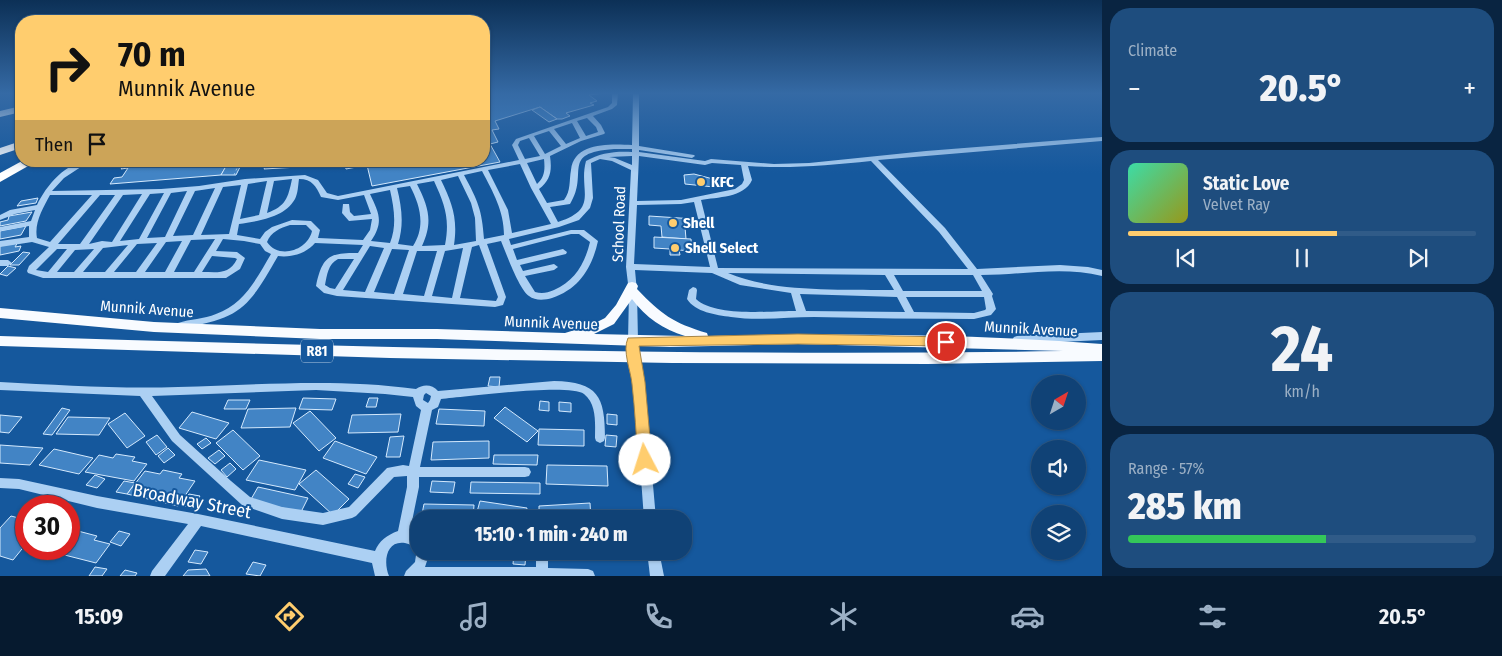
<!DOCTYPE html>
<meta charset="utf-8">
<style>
:root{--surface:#104276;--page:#1e4d7e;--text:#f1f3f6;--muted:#9cb0c5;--line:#305b88;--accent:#ffcd6e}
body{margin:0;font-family:"Fira Sans Condensed",sans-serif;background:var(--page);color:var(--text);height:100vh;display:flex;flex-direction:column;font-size:19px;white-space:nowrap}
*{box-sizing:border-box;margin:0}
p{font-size:16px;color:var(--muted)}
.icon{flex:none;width:28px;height:28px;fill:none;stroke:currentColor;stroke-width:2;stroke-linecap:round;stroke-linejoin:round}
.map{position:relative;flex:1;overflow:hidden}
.sheet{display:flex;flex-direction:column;gap:8px;padding:8px;background:#092441;width:400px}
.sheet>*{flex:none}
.hud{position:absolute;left:15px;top:15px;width:475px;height:152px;border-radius:20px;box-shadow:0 1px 4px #0004,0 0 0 1px var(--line);background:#ffcd6e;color:#111;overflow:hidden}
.needle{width:32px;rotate:39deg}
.tools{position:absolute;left:1031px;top:375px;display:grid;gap:10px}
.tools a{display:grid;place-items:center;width:55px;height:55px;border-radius:50%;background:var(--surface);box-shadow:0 1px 4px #0004,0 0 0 1px var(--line);font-size:25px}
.speed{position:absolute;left:15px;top:495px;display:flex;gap:10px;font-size:25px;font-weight:700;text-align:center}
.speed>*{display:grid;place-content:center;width:65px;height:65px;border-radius:50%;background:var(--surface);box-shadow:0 1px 4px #0004,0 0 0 1px var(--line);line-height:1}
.speed .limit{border:8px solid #d22;background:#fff;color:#111}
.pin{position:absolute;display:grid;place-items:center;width:42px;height:42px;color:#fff;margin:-21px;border:2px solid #fff;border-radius:50%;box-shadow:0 1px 5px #0007}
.me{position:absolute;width:55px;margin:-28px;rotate:355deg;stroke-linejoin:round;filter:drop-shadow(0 0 4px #0008)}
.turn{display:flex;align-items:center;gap:18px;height:105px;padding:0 20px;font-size:22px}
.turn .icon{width:65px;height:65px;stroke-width:2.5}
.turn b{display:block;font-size:35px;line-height:42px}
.then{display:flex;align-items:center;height:48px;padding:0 20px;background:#0003;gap:10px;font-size:19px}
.big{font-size:38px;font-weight:800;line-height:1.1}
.sheet .tile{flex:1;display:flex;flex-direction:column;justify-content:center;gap:8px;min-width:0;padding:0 18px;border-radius:20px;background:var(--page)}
.sheet .dial{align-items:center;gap:0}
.dial b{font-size:65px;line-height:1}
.song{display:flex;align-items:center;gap:15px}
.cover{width:60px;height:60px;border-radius:8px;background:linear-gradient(135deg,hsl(160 70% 55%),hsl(60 70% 35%))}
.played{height:5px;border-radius:2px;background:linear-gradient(90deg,var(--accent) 60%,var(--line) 60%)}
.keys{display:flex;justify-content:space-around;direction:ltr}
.heat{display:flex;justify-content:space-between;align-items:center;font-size:28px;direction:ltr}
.charge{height:8px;border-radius:4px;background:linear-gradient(90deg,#34c759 57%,var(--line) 0)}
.trip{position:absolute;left:410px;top:510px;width:282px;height:50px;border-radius:20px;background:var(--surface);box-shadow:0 1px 4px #0004,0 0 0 1px var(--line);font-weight:800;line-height:50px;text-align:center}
.menu{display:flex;height:80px;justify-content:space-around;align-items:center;background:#061a2f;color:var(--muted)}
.menu .icon{width:35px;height:35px}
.menu .active{color:var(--accent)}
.menu b{font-size:22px;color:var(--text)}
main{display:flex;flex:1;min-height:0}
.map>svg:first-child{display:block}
.building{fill:#4284c5;stroke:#d4e9fd}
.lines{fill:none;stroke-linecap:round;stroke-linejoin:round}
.path{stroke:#acd0f3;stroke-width:1;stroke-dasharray:2 3;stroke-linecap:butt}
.minor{fill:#acd0f3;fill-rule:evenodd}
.major{fill:#f8fbff;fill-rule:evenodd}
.highway{fill:#fff;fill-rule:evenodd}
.route{fill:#ffcd6e;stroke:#a68548}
.poi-dot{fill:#ffcd6e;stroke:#15589d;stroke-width:2}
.labels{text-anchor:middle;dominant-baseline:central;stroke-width:4;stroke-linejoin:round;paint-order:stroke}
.shield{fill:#15589d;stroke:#b9cde2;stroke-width:1}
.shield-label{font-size:14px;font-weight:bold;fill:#fff}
.poi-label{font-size:15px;font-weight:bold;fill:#fff;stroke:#15589d;text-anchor:start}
.street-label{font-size:15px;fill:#fff;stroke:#15589d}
.near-street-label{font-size:18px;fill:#fff;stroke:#15589d}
</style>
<main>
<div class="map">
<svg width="1102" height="576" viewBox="0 0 1102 576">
<rect width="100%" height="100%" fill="#15589d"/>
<g class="building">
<path d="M484,93H605L589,95L597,101L590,103L594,105L566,113L570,116L562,119H557L540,107L495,121L499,129L492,130L498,142L490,144L500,162L372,186L367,165L346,169L344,161H484Z"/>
<path d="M540,107L557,119L549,122L532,110Z"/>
<path d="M127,161H229L221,175L110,184L114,178L122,177L128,168L121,169Z"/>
<path d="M229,161H243L236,175H221Z"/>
<path d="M268,161H342L316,166L264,169Z"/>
<path d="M694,174L717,180L718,185L713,184L714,187L685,184L684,175Z"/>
<path d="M38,198L36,203L17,206L21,201Z"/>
<path d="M32,212L26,221L0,226V222L8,220L9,216Z"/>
<path d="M649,216L695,219L696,228L685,227L686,239L662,237L661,226L649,225Z"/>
<path d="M26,226L21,235L0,239V231Z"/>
<path d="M654,237L691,239L692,251L679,250L680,255H670V249L654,248Z"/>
<path d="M18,242L15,247L21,246L19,251L0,255V246Z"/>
<path d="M23,252L30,253L19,265H10Z"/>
<path d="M8,266L16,268L7,276L0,274Z"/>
<path d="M490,377H500L499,387L488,386Z"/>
<path d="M303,398L336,399L332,410L299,409Z"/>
<path d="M369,398H378L376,407H366Z"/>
<path d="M228,400H250L246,409H224Z"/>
<path d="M540,401L549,402V411L539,410Z"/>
<path d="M559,402L571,403V412L559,411Z"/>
<path d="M505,407L538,431L527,442L494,418Z"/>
<path d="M62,408L70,410L52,435L43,434Z"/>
<path d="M296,408L290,427L241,428L248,409Z"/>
<path d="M439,409L485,411L484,426L436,424Z"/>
<path d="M310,411L336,438L319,451L293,423Z"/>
<path d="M192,412L229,423L216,439L179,428Z"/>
<path d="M125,413L145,436L127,448L108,424Z"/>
<path d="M401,414L398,432L348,433L352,415Z"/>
<path d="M607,414L617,415V425L607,424Z"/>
<path d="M0,415L22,417L9,433L0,432Z"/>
<path d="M68,417L110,418L99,435L56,434Z"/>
<path d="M539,429L584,430V446L538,445Z"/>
<path d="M233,430L260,456L243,470L216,443Z"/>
<path d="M157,435L167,447L156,455L146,442Z"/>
<path d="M606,435L617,436L616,447L605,446Z"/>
<path d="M404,436L400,457H386L390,437Z"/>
<path d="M206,438L211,443L202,449L197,444Z"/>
<path d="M335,441L377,457L366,474L323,458Z"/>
<path d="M489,441V458L431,460L433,442Z"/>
<path d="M0,445L43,448L30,465L0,463Z"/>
<path d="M168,448L175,455L164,463L158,456Z"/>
<path d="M54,449L93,458L79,474L39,465Z"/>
<path d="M219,450L225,456L215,464L208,458Z"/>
<path d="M116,454L135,457L132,461L147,464L134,481L85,472L99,455L113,458Z"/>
<path d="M494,455H538L537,465L493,464Z"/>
<path d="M259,460L306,470L295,490L246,480Z"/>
<path d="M230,463L236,469L227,477L221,470Z"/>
<path d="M547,465L607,466L608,486L546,484Z"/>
<path d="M163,470L182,474L179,478L195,481L178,506L127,494L145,471L160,474Z"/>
<path d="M316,470L349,499L333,515L299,484Z"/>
<path d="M355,474L365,477L358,488L348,484Z"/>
<path d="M95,475L105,479L97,488L86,485Z"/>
<path d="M124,481L135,483L127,494L116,492Z"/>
<path d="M432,481L455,482L453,493L430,492Z"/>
<path d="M471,482L540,483V494L470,493Z"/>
<path d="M258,487L308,498L301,512L250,501Z"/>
<path d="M189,494L200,496L192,508L181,505Z"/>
<path d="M480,501L527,508L525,519H475Z"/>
<path d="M590,503L591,519H539V506Z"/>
<path d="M424,504L474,505L473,519H421Z"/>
<path d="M11,516L26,520V544L13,560L0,556V528Z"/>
<path d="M78,531L97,536L94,540L110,544L96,563L45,550L47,549H69V534L74,535Z"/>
<path d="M119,531L130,534L121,546L110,542Z"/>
<path d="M195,550L208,552L201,564L188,562Z"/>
<path d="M514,553L526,554L525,565L513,564Z"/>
<path d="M253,562L266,565L260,576L246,574Z"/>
<path d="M95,567L107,569L102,576H89Z"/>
<path d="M206,569L210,576H183L188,570Z"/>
<path d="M125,570L137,573L135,576H120Z"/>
</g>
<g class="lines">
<path class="path" d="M234,175L240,161"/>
<g class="minor">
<path d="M612,93H618L617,105L612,109L593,116L601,125L605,133L604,134L581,141L550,156C552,170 551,180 539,189L547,203L564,200C571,191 569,181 571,170C574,142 610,144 632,145L633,93H639V146L694,155L695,156L692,158L639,150V152L705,161L711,159L774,164L809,163L926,151L1102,137V141L878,160L945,228L977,269L1060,265L1088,267L1102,270V276C1062,266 1022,275 981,275L993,294L992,296L996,309L991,315L974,319C921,319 868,318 814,317C787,317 758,321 731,317C716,315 695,312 687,299L689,290L693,287L696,288L697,290L696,299C715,317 770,311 796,311L791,293L740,285L712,273L635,270L637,292L638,341L644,382L656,519H644L634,382L628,341L629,292L626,267L631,170L612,161L600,159L591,163L593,198L590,208L579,220L559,227L509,239L511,245L571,230H584L598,241C592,268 579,289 552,298C545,300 535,301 529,296C519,289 506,253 501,241L487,244L506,297L503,305L495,307L337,296L324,293L316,286C322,258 328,252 358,253L363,245L315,243C307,253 291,258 278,256C248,308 242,318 181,328L178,327L176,325L178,323C190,319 204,319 216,314C244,304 257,278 271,254L265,251L260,244L244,241L223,239L216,251L237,252L245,258L240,269L226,278H43L28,273L27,271L29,266L49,247L32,242L0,247V241L29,237V226L0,231V227L31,221L35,210L15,214L0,220V215L10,210L37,205C46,186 66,161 90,161L64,178L52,191L161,189L199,186L245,179L305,175L318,180L327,193L338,196L519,160L512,145L516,139L608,107L612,103ZM587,118L596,127L598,132L586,136L577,121ZM572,123L580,138L566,144L554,129ZM549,131L561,146L545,154L534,136ZM529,138L540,156L525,159L518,145L520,141ZM614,149H632V152C615,151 600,153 586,161C578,190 600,209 558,222L550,207L570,204C590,173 559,153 614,149ZM632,156V165L615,158L609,157ZM639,156L705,165L712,163L741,165L744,180L742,184L735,189L681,200L637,201ZM544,159C545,169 545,177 537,184L527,163ZM871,161L939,232L968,269L718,268L701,200C717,197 744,198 752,180L748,166C790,169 830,165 871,161ZM520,164L531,188L551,224L512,233L508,210L488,170ZM482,171C493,192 504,211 504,235L484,239C482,210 478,201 464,175ZM458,176L471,203L475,218L476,241L454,245C458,218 452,203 441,180ZM292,179C288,198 286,206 267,213L274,181ZM299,179C312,179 316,186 321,197L338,200L364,195L371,214L354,216L350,212L349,204H343L342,213L349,221L372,219L370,230L363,240L318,238L320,230L311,221L292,220L272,227L265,232L260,239L237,235L239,224C258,221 284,218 295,199C298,193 298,186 299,179ZM267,181L259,215L240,219L248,184ZM434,181C445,205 450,219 445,245L422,246C433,222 429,208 417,184ZM241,185L229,234L201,235L223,187ZM410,186C420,205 426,226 413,246L398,244C404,225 402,208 397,188ZM215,188L193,235L173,236L195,191ZM390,190C394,208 397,225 390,243L371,241C384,222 379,213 370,194ZM187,191L165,237L147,238L171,193ZM164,193L139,239L120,241L150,194ZM142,194L112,242L102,241L89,244L123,195ZM50,195H92L50,242L37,238C34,223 43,208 50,195ZM100,195H115L80,244H58ZM694,202L710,267L634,264L637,205L681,204ZM290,225H306L312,231C308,250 279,260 267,242C271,232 280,228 290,225ZM571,234H579L590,242C585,263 575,281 554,290C547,293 542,294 535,292L525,276L554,270L558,267L554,264L523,271L520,265L566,254L567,252L563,249L517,260L513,249ZM215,239L194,272H174L191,240ZM182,241L165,272H145L166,242ZM157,243L136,272H114L137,244ZM128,245L105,272H83L103,248ZM479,245L498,297L496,301L460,298L472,247ZM370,246L384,248L365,292L343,290ZM463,248L452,298L432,296L445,251ZM57,249H67L48,272L36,270ZM94,249L74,272H57L75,250ZM392,249L409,250L394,294L374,292ZM417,251H437L424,296L403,294ZM212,256L235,258L237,259C229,275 218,272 202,272ZM338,259H354L335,289L330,288L325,285C327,275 328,264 338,259ZM728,273L885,275L894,290C844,289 774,293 728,273ZM894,275H973L982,291H903ZM800,294L897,297L905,312L806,311ZM906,297H984L986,309L985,310L974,313L914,312Z"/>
<path d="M0,260H8L12,263L8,266H0Z"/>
<path d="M1102,332V340L1017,344L1014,343L1012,340L1014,337L1017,336Z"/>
<path d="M554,381C598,382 605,396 605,438L604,441L600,443L596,441L595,438C595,424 597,404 584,394C568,383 466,397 441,399L438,407L432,410L420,467H525L529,468L531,472L529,476L525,477H419V487L410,531L419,536V551H428V558L425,567H536V551H548V568L588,569L593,571L595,576H404L406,571L415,562L417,548C413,546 410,544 405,543C386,540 383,562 389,576H375L372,563L201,526L165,576H150L152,571L188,524L97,508L19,489L0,488V478L19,479L97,496L198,514L375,551C379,541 387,535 398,531L407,487V476L394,477L356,516L352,518L323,525L282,519L242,505L172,441L140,396L0,390V382C59,385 119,389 178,387C259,385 335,378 416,389C423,384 432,384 438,391ZM316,390L385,394L413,397L416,406L421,410L409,466L403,465L387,468L349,507L323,513L282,507L250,497L231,481L180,435L152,396ZM426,393L431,396L430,400L428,403L423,400L424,395Z"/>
<path d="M647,551H659L664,576H650Z"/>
</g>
<path class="major" d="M632,282L636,283L638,286L637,289C661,314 673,323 707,333L708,336C839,333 971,334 1102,344V361L927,364L672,363L390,358L0,346V336C354,347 708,357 1063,351L798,344L670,347L437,339H320L154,332L0,318V308L154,322L320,329H437L565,333L591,325L605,318L616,305L628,283ZM632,299C646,318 663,329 685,336L594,334L614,324Z"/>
<g class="highway">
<path d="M21,106V112L0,117V111Z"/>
<path d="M21,141V148L0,155V148Z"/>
<path d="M22,161H37L0,182V173Z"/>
</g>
</g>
<linearGradient id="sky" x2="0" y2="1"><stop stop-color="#0c3056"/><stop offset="0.54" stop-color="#356aa5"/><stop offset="1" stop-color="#356aa5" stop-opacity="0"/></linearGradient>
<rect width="1102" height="173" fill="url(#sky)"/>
<path class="route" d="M798,334L946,337L951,338L953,342L951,345L946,346L798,344L639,346L645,382L652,460L650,465L645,467L640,465L638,460C636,435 635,410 632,384C631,371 622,351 628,338Z"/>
<g class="poi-dot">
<circle cx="701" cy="182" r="5"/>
<circle cx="673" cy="223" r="5"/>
<circle cx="675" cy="248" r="5"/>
</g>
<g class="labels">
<rect class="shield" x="301" y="339.5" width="32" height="23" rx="4"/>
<g class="shield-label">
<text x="317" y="351">R81</text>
</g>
<g class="poi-label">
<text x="711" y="182">KFC</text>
<text x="683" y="223">Shell</text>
<text x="685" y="248">Shell Select</text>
</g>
<g class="street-label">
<text transform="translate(619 224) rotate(-88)">School Road</text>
<text transform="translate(147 309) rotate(4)">Munnik Avenue</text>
<text transform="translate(551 323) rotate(2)">Munnik Avenue</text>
<text transform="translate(1031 329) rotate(3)">Munnik Avenue</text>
</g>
<g class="near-street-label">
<text transform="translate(192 501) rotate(11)">Broadway Street</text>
</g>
</g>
</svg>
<div class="tools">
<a><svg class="needle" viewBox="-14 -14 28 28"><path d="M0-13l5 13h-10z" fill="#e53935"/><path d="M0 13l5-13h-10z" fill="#9cb0c5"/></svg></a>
<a><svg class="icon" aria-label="sound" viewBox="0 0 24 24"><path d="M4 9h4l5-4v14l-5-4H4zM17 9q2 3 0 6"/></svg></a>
<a><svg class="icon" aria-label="layers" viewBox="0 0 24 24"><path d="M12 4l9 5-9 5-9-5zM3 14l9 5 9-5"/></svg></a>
</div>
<div class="speed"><div class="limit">30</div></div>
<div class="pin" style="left:946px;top:342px;background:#d93025"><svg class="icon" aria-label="arrive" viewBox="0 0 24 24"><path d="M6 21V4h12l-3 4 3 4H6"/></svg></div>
<svg class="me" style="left:645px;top:460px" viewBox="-20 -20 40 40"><circle r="19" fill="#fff"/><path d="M0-13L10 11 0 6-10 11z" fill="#ffcd6e"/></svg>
<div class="trip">15:10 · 1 min · 240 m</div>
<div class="hud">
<div class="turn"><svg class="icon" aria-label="right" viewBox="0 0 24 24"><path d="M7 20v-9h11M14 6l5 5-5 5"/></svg><div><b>70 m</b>Munnik Avenue</div></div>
<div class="then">Then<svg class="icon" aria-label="arrive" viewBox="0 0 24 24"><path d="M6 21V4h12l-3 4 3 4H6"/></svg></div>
</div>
</div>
<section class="sheet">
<div class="tile"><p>Climate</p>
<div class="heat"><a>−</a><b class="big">20.5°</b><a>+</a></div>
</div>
<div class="tile">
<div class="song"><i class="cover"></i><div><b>Static Love</b><p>Velvet Ray</p></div></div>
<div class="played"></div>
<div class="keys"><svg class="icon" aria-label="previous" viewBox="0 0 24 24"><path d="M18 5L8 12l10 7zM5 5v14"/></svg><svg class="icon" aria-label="pause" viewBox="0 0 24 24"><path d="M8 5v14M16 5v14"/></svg><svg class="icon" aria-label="next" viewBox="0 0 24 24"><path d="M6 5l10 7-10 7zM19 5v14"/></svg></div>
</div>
<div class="tile dial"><b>24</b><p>km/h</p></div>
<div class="tile"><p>Range · 57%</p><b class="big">285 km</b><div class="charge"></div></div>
</section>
</main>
<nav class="menu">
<b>15:09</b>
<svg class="icon active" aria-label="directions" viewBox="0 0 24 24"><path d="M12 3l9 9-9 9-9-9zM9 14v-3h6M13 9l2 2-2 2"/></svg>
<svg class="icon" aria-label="music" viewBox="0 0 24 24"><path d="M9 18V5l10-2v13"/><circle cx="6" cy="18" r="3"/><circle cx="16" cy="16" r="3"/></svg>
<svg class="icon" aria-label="phone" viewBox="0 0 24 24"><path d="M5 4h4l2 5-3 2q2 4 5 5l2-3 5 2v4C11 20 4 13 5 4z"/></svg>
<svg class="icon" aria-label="climate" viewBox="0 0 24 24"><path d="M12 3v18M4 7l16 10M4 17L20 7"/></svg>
<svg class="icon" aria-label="car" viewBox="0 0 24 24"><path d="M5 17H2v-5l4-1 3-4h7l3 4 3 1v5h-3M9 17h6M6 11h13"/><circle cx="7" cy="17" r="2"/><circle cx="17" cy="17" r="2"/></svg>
<svg class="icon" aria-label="filters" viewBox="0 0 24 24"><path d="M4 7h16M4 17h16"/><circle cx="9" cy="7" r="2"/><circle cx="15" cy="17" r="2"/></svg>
<b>20.5°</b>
</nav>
